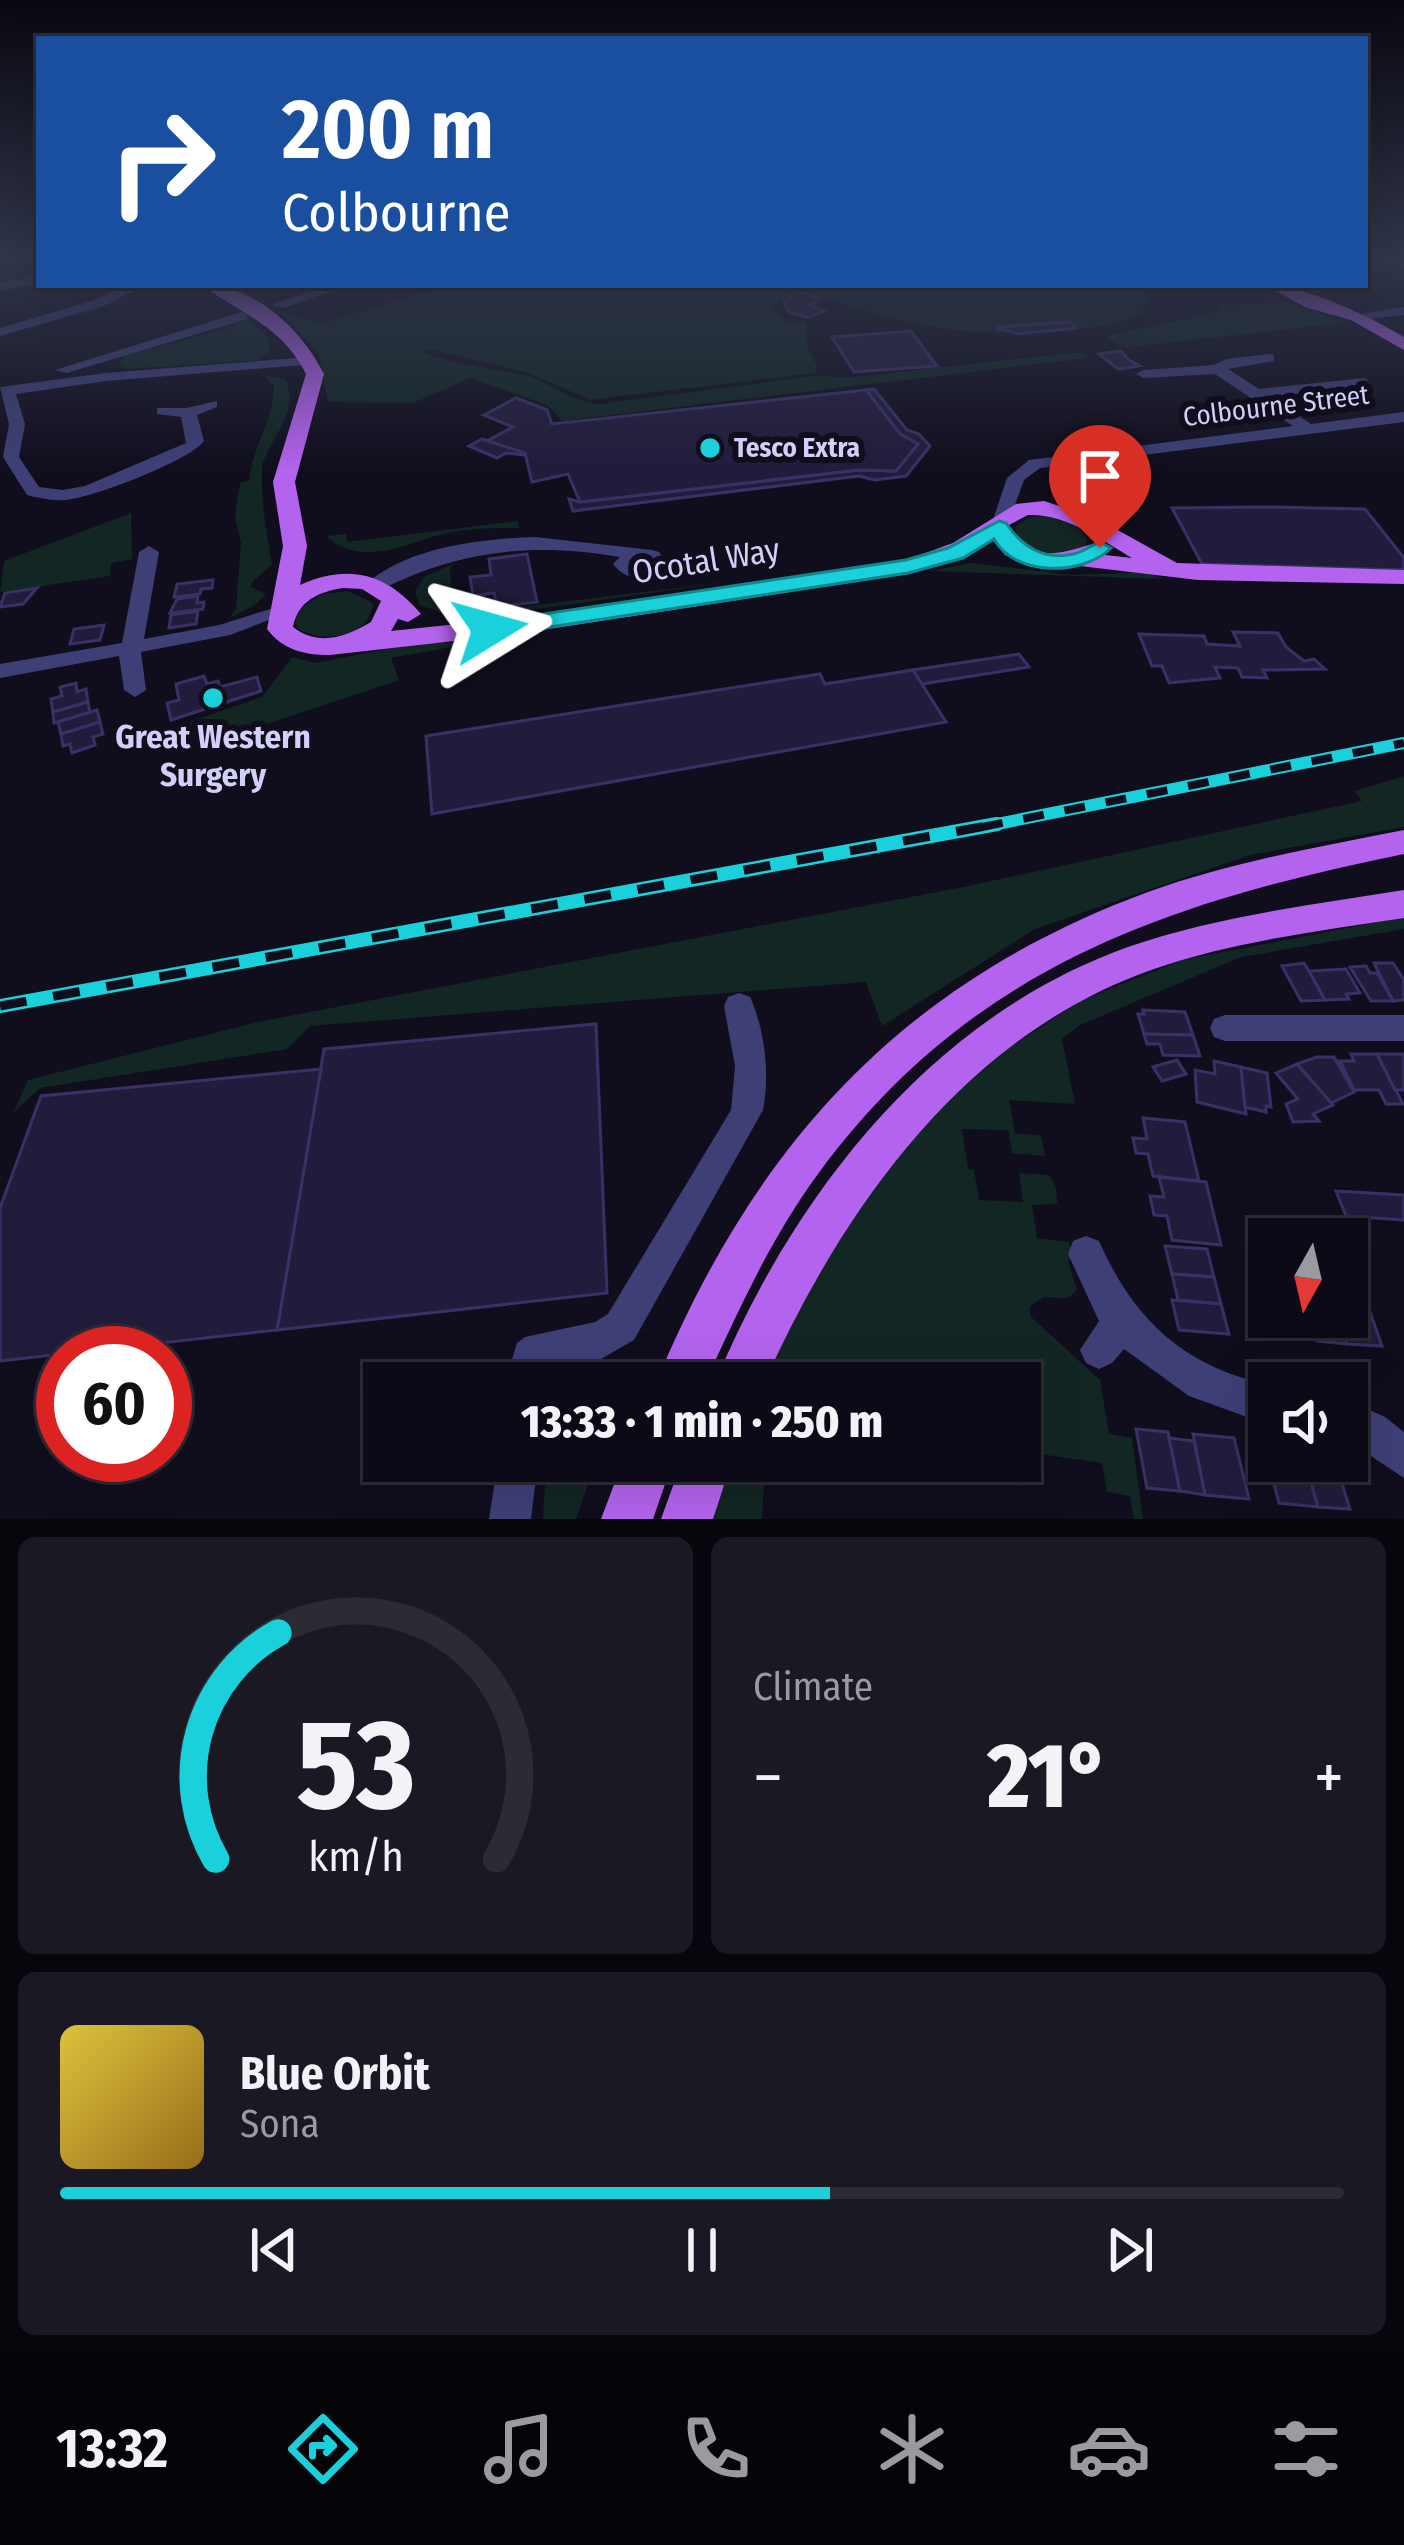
<!DOCTYPE html>
<meta charset="utf-8">
<style>
:root{--surface:#0c0a16;--page:#1a1823;--text:#f1f3f6;--muted:#9a9aa1;--line:#2c2b35;--accent:#1ad1db}
body{margin:0;font-family:"Fira Sans Condensed",sans-serif;background:var(--page);color:var(--text);height:100vh;display:flex;flex-direction:column;font-size:45px;white-space:nowrap}
*{box-sizing:border-box;margin:0}
p{font-size:39px;color:var(--muted)}
.icon{flex:none;width:66px;height:66px;fill:none;stroke:currentColor;stroke-width:2;stroke-linecap:round;stroke-linejoin:round}
.map{position:relative;height:1519px;overflow:hidden}
.drawer{display:flex;flex-direction:column;gap:18px;padding:18px;background:#07060c;flex:1}
.drawer>*{flex:none}
.hud{position:absolute;left:36px;top:36px;width:1332px;height:252px;border-radius:0px;box-shadow:0 12px 48px #0002,0 0 0 3px var(--line);background:#1a4fa0;color:#fff;overflow:hidden}
.needle{width:78px;rotate:188deg}
.buttons{position:absolute;left:1248px;top:1218px;display:grid;gap:24px}
.buttons a{display:grid;place-items:center;width:120px;height:120px;border-radius:0px;background:var(--surface);box-shadow:0 12px 48px #0002,0 0 0 3px var(--line);font-size:60px}
.speed{position:absolute;left:36px;top:1326px;display:flex;gap:24px;font-size:60px;font-weight:700;text-align:center}
.speed>*{display:grid;place-content:center;width:156px;height:156px;border-radius:50%;background:var(--surface);box-shadow:0 12px 48px #0002,0 0 0 3px var(--line);line-height:1}
.speed .limit{border:18px solid #d22;background:#fff;color:#111}
.pin{position:absolute;display:grid;place-items:center;width:102px;height:102px;color:#fff;margin:-123px -51px;border-radius:50% 50% 50% 0;rotate:-45deg;box-shadow:0 0 12px #0007}
.pin .icon{rotate:45deg}
.me{position:absolute;width:132px;margin:-66px;rotate:82deg;stroke-linejoin:round;filter:drop-shadow(0 0 9px #0008)}
.turn{display:flex;align-items:center;gap:42px;height:252px;padding:0 48px;font-size:54px}
.turn .icon{width:156px;height:156px;stroke-width:2.5}
.turn b{display:block;font-size:84px;line-height:102px}
.big{font-size:90px;font-weight:800;line-height:1.1}
.drawer .widget{flex:1;display:flex;flex-direction:column;justify-content:center;gap:18px;min-width:0;padding:0 42px;border-radius:18px;background:var(--page)}
.drawer .dial{align-items:center;gap:0}
.dial svg{height:312px;overflow:visible;fill:none;stroke:var(--line);stroke-width:7;stroke-linecap:round;text-anchor:middle}
.dial text{fill:var(--text);stroke:none}
.song{display:flex;align-items:center;gap:36px}
.cover{width:144px;height:144px;border-radius:18px;background:linear-gradient(135deg,hsl(50 70% 55%),hsl(40 70% 35%))}
.played{height:12px;border-radius:6px;background:linear-gradient(90deg,var(--accent) 60%,var(--line) 60%)}
.keys{display:flex;justify-content:space-around;direction:ltr}
.heat{display:flex;justify-content:space-between;align-items:center;font-size:66px;direction:ltr}
.drawer .tiles{flex:1;display:grid;gap:18px;grid-template-columns:1fr 1fr}
.widget:last-child{grid-column:span 2}
.trip{position:absolute;left:363px;top:1362px;width:678px;height:120px;border-radius:0px;background:var(--surface);box-shadow:0 12px 48px #0002,0 0 0 3px var(--line);font-weight:800;line-height:120px;text-align:center}
.menu{display:flex;height:192px;justify-content:space-around;align-items:center;background:#050409;color:var(--muted)}
.menu .icon{width:84px;height:84px}
.menu .active{color:var(--accent)}
.menu b{font-size:54px;color:var(--text)}
.map>svg:first-child{display:block}
.green{fill:#122624}
.building{fill:#211c3c;stroke:#393165;stroke-width:3}
.lines{fill:none;stroke-linecap:round;stroke-linejoin:round}
.minor{fill:#3e3f77;fill-rule:evenodd}
.major{fill:#b363ed;fill-rule:evenodd}
.rail-far1-casing{stroke:#1ad1db;stroke-width:12}
.rail-casing{stroke:#1ad1db;stroke-width:14}
.rail-far1{stroke:#100e1d;stroke-width:8;stroke-dasharray:21;stroke-linecap:butt}
.rail{stroke:#100e1d;stroke-width:9;stroke-dasharray:27;stroke-linecap:butt}
.route{fill:#1ad1db;stroke:#11888e;stroke-width:3}
.poi-dot{fill:#1ad1db;stroke:#100e1d;stroke-width:4.5}
.labels{text-anchor:middle;dominant-baseline:central;stroke-width:12;stroke-linejoin:round;paint-order:stroke}
.far-street-label{font-size:27px;fill:#d2cff9;stroke:#100e1d}
.far-poi-label{font-size:27px;font-weight:bold;fill:#d2cff9;stroke:#100e1d;text-anchor:start}
.street-label{font-size:33px;fill:#d2cff9;stroke:#100e1d}
.poi-label{font-size:33px;font-weight:bold;fill:#d2cff9;stroke:#100e1d}
</style>
<div class="map">
<svg width="1404" height="1519" viewBox="0 0 1404 1519">
<rect width="100%" height="100%" fill="#100e1d"/>
<g class="green">
<path d="M449,285H1141L1150,298C1139,324 1103,326 1078,329C959,341 908,325 801,290L770,306L788,323H806L808,351L817,365L815,373L590,400L529,373L434,350L422,352C454,366 492,367 527,376C554,384 570,402 600,404L823,375L844,378L1081,352L1088,358L562,421L547,405L470,378L413,403L328,402L319,354L280,312L321,324Z"/>
<path d="M1289,302L1342,323L1121,348L1106,336L1222,311L1217,306Z"/>
<path d="M248,318L269,339V351L258,360L127,369L118,365L123,356C158,346 223,333 248,318Z"/>
<path d="M264,375L285,379C303,414 263,444 262,470C261,498 266,534 272,565L252,582L251,587L266,594L255,605L229,618L236,609L241,543L235,516L240,483L249,481C252,447 274,420 274,386Z"/>
<path d="M131,513L132,559L111,563L110,576L0,592L4,561Z"/>
<path d="M1048,516L1079,527L1087,540L1085,546C1062,559 1037,555 1017,539L1015,527L1027,518Z"/>
<path d="M518,521L519,528C494,528 467,528 443,534C405,544 360,568 326,536L346,534L347,542Z"/>
<path d="M457,562L450,568L452,599L477,598L479,612L735,581L480,617L444,614L420,605L415,592L424,577Z"/>
<path d="M972,563L1071,575L1145,572L1165,579L930,571Z"/>
<path d="M348,591L373,603C371,638 322,644 297,628L295,613L322,594Z"/>
<path d="M418,643H474L391,658L399,680L174,755L160,732L262,697L292,657L315,663Z"/>
<path d="M1404,776V827L1250,855L1035,929L882,1026L866,982L310,1026L287,1049L40,1088L13,1113L28,1080L258,1022L968,886L1362,801L1355,791Z"/>
<path d="M1404,917V929L1241,957L1080,1025L1062,1039L1075,1104L1009,1100L1015,1134L1041,1135L1045,1156L1012,1153L1008,1130L962,1129L968,1169L974,1170L979,1200L1023,1202L1019,1173L1049,1175L1056,1188L1057,1204L1032,1205L1037,1238L1069,1242L1074,1258L1068,1261L1077,1290L1068,1298L1044,1297L1030,1306V1316L1100,1380L1109,1434L1132,1438L1143,1519H1134L1130,1496L1107,1492L1102,1463L1020,1451V1383H759L820,1259L922,1123L1006,1050L1080,1001L1182,960Z"/>
<path d="M571,1461H596L576,1519H543L545,1484L571,1480Z"/>
<path d="M730,1461H765L762,1519H713Z"/>
</g>
<g class="building">
<path d="M800,292L820,298L810,305L824,311L808,318L787,311L784,300Z"/>
<path d="M1070,322L1076,328L1018,334L995,327Z"/>
<path d="M911,331L937,366L854,372L832,337Z"/>
<path d="M1121,351L1129,360L1140,366L1118,369L1099,354Z"/>
<path d="M874,389L907,430L919,434L930,446L906,476L875,480L859,476L573,511L569,499L580,502L859,470L896,471L918,444L900,434L866,390Z"/>
<path d="M866,390L900,434L918,444L896,471L859,470L580,502L568,474L532,482L525,453L487,441L513,427L484,415L516,398L547,410L552,424Z"/>
<path d="M482,439L525,453V455L506,453L497,458L469,446Z"/>
<path d="M1265,507L1365,509L1404,558V570L1202,564L1172,508Z"/>
<path d="M527,554L537,602L497,607L494,593L473,596L470,577L491,575L489,559Z"/>
<path d="M213,580L212,588L201,589L200,594L174,597L177,584Z"/>
<path d="M37,588L23,604L0,607L5,593Z"/>
<path d="M198,596L197,603L204,602L203,609L170,613L177,599Z"/>
<path d="M198,611L196,624L169,628L171,615Z"/>
<path d="M104,625L100,640L70,644L74,629Z"/>
<path d="M1233,632L1278,633L1286,647L1304,661L1314,659L1325,669L1263,670L1267,678L1242,677L1238,668L1215,667L1220,678L1169,683L1162,666H1152L1139,634L1204,636L1207,644L1240,646Z"/>
<path d="M1019,654L1029,667L922,684L913,670Z"/>
<path d="M913,670L946,722L432,814L426,736L820,674L825,684Z"/>
<path d="M204,676L207,684L218,681L220,687L257,677L261,691L171,720L167,703L179,700L176,684Z"/>
<path d="M76,683L77,692L86,689L88,702L53,712L51,699L62,696L60,687Z"/>
<path d="M88,702L90,713L54,723L53,712Z"/>
<path d="M97,710L100,722L61,734L58,722Z"/>
<path d="M100,722L103,734L93,737L95,745L72,753L70,744L63,746L61,734Z"/>
<path d="M1304,963L1309,971L1325,1000L1301,1001L1282,966Z"/>
<path d="M1374,963H1393L1404,980V1000L1393,1001Z"/>
<path d="M1366,966L1370,973H1377L1393,1001H1371L1350,967Z"/>
<path d="M1346,969L1360,993L1346,994L1349,999L1325,1000L1309,971Z"/>
<path d="M1143,1010L1185,1012L1193,1035L1144,1034L1138,1014H1144Z"/>
<path d="M596,1024L607,1293L277,1330L324,1049Z"/>
<path d="M1144,1034L1193,1035L1200,1056L1163,1055L1160,1044H1147Z"/>
<path d="M1351,1054H1377L1403,1104H1386L1379,1090H1354L1340,1061H1354Z"/>
<path d="M1377,1054H1404V1090H1395Z"/>
<path d="M1317,1057H1334L1354,1092L1331,1103L1297,1064Z"/>
<path d="M1177,1060L1186,1074L1162,1081L1153,1067Z"/>
<path d="M1214,1061L1241,1067L1246,1114L1197,1102L1195,1070L1215,1074Z"/>
<path d="M1297,1064L1333,1105L1313,1114L1319,1121L1293,1122L1286,1104L1298,1099L1276,1073Z"/>
<path d="M1241,1067L1267,1073L1271,1107L1266,1106V1112L1245,1107Z"/>
<path d="M321,1069L277,1330L0,1361V1208L41,1096Z"/>
<path d="M1143,1118L1185,1122L1199,1181L1153,1176L1148,1154L1136,1153L1133,1138L1147,1139Z"/>
<path d="M1159,1177L1206,1182L1221,1245L1172,1240L1167,1216L1154,1215L1150,1196L1164,1197Z"/>
<path d="M1336,1191L1404,1195V1220L1346,1216Z"/>
<path d="M1165,1246L1207,1249L1214,1277L1172,1274Z"/>
<path d="M1172,1274L1214,1277L1221,1304L1178,1300Z"/>
<path d="M1347,1294L1364,1295L1382,1346L1347,1344L1338,1317H1347Z"/>
<path d="M1172,1300L1221,1304L1229,1334L1179,1330Z"/>
<path d="M1309,1317H1338L1347,1344L1317,1341Z"/>
<path d="M1136,1429L1168,1432L1180,1491L1147,1488Z"/>
<path d="M1193,1434L1234,1438L1249,1499L1205,1495Z"/>
<path d="M1169,1438L1194,1441L1205,1495L1180,1491Z"/>
<path d="M1263,1442H1269V1461H1305L1318,1507L1279,1503Z"/>
<path d="M1305,1461H1335L1350,1509L1318,1507Z"/>
</g>
<g class="lines">
<g class="minor">
<path d="M1389,258H1404V268Z"/>
<path d="M39,275V283L0,291V283Z"/>
<path d="M129,285L141,287L104,306L0,336V328L94,300Z"/>
<path d="M330,285H350L283,308L271,305Z"/>
<path d="M1404,307V315L1357,320L1350,316Z"/>
<path d="M242,312L247,313V319L67,373L55,370Z"/>
<path d="M1269,354L1274,355V361L1228,369L1259,389L1365,378L1368,381L1360,386L1270,397L1311,424L1404,412V422L1040,468L1024,480L1008,524L1002,526L993,520L1007,478L1029,460L1293,426L1215,374L1143,378L1136,374L1143,370L1214,365L1226,359Z"/>
<path d="M309,357L314,358V364L106,381L16,394L25,424L19,457L39,487L63,490L85,486L186,443L181,417L157,414V408H186L217,401V407L197,415L204,441C189,461 92,498 65,500C52,501 39,498 27,495L3,457L9,424L0,387L106,373Z"/>
<path d="M535,537L652,550L659,552L668,564C652,581 628,584 613,564L620,557C534,542 460,550 382,589L375,591L365,585C407,547 481,539 535,537Z"/>
<path d="M149,546L159,552L144,639L219,625L280,606L290,612L230,635L141,652L146,690L135,697L124,690L119,656L0,678V664L122,643L139,552Z"/>
<path d="M739,993L750,997C765,1030 770,1075 763,1110L634,1340L601,1359L547,1368L543,1383H505L517,1343L525,1337L595,1322L608,1314L731,1110L735,1066L724,1006L728,997Z"/>
<path d="M1225,1015H1404V1041H1225L1214,1037L1210,1028L1214,1019Z"/>
<path d="M1086,1236L1099,1241C1134,1320 1183,1366 1269,1385V1425L1189,1396L1124,1349L1112,1363L1099,1369L1086,1363L1080,1350L1099,1321L1068,1254L1073,1241Z"/>
<path d="M1347,1400L1385,1417L1404,1432V1478L1347,1440Z"/>
<path d="M498,1461H538L531,1519H489Z"/>
</g>
<g class="major">
<path d="M202,285C255,285 301,329 324,374L295,482L307,546L300,585C350,563 387,574 421,614L408,622L398,619L391,631L516,618L906,560L953,543L1016,504L1044,501L1096,518L1177,563L1404,570V584L1198,580L1080,566L1042,568L1005,555L992,539L958,558L908,574L516,634L330,655C304,655 283,650 267,629L283,546L273,482L306,374C282,326 241,314 202,285ZM1028,515C1067,514 1100,539 1132,558L1105,555L1111,549L1099,542C1065,552 1029,568 1009,525ZM343,588L362,589L381,601L371,622C346,637 318,647 293,627C298,601 318,592 343,588Z"/>
<path d="M1265,285C1305,285 1369,316 1404,337V350L1351,320L1305,307Z"/>
<path d="M1404,830V854C1164,903 969,968 818,1174C771,1238 738,1311 705,1383H656C755,1144 903,982 1148,892C1231,862 1318,847 1404,830Z"/>
<path d="M1404,890V918C1320,931 1234,941 1154,969C964,1035 843,1208 764,1383H715C793,1195 931,1017 1128,947C1217,916 1311,905 1404,890Z"/>
<path d="M623,1461H673L653,1519H601Z"/>
<path d="M682,1461H732L713,1519H661Z"/>
</g>
<defs>
<path id="rail-far1" d="M982,827L1404,743"/>
<path id="rail" d="M0,1006L997,824"/>
</defs>
<use href="#rail-far1" class="rail-far1-casing"/>
<use href="#rail" class="rail-casing"/>
<use href="#rail-far1" class="rail-far1"/>
<use href="#rail" class="rail"/>
</g>
<linearGradient id="sky" x2="0" y2="1"><stop stop-color="#090810"/><stop offset="0.55" stop-color="#31364c"/><stop offset="1" stop-color="#31364c" stop-opacity="0"/></linearGradient>
<rect width="1404" height="471" fill="url(#sky)"/>
<path class="route" d="M999,521L1006,523C1021,546 1044,561 1073,554C1082,553 1091,545 1100,542L1111,548C1083,576 1015,577 994,539L963,558L908,573L490,636L478,629L490,622L906,560L948,548Z"/>
<g class="poi-dot">
<circle cx="710" cy="448" r="12"/>
<circle cx="213" cy="698" r="12"/>
</g>
<g class="labels">
<g class="far-street-label">
<text transform="translate(1276 406) rotate(-7)">Colbourne Street</text>
</g>
<g class="far-poi-label">
<text x="734" y="448">Tesco Extra</text>
</g>
<g class="street-label">
<text transform="translate(706 561) rotate(-9)">Ocotal Way</text>
</g>
<g class="poi-label">
<text x="213" y="737">Great Western<tspan x="213" dy="38">Surgery</tspan></text>
</g>
</g>
</svg>
<div class="buttons">
<a><svg class="needle" viewBox="-14 -14 28 28"><path d="M0-13l5 13h-10z" fill="#e53935"/><path d="M0 13l5-13h-10z" fill="#9a9aa1"/></svg></a>
<a><svg class="icon" aria-label="sound" viewBox="0 0 24 24"><path d="M4 9h4l5-4v14l-5-4H4zM17 9q2 3 0 6"/></svg></a>
</div>
<div class="speed"><div class="limit">60</div></div>
<div class="pin" style="left:1100px;top:548px;background:#d93025"><svg class="icon" aria-label="arrive" viewBox="0 0 24 24"><path d="M6 21V4h12l-3 4 3 4H6"/></svg></div>
<svg class="me" style="left:490px;top:629px" viewBox="-20 -20 40 40"><path d="M0-17L14 15 0 8-14 15z" fill="#1ad1db" stroke="#fff" stroke-width="4"/></svg>
<div class="trip">13:33 · 1 min · 250 m</div>
<div class="hud">
<div class="turn"><svg class="icon" aria-label="right" viewBox="0 0 24 24"><path d="M7 20v-9h11M14 6l5 5-5 5"/></svg><div><b>200 m</b>Colbourne</div></div>
</div>
</div>
<section class="drawer">
<div class="tiles">
<div class="widget dial"><svg viewBox="0 0 100 80">
<path d="M14 69A42 42 0 1 1 86 69"/>
<path d="M14 69A42 42 0 0 1 30 11" stroke="#1ad1db"/>
<text x="50" y="56" font-size="32" font-weight="700">53</text>
<text x="50" y="72" font-size="11">km/h</text>
</svg></div>
<div class="widget"><p>Climate</p>
<div class="heat"><a>−</a><b class="big">21°</b><a>+</a></div>
</div>
<div class="widget">
<div class="song"><i class="cover"></i><div><b>Blue Orbit</b><p>Sona</p></div></div>
<div class="played"></div>
<div class="keys"><svg class="icon" aria-label="previous" viewBox="0 0 24 24"><path d="M18 5L8 12l10 7zM5 5v14"/></svg><svg class="icon" aria-label="pause" viewBox="0 0 24 24"><path d="M8 5v14M16 5v14"/></svg><svg class="icon" aria-label="next" viewBox="0 0 24 24"><path d="M6 5l10 7-10 7zM19 5v14"/></svg></div>
</div>
</div>
</section>
<nav class="menu">
<b>13:32</b>
<svg class="icon active" aria-label="directions" viewBox="0 0 24 24"><path d="M12 3l9 9-9 9-9-9zM9 14v-3h6M13 9l2 2-2 2"/></svg>
<svg class="icon" aria-label="music" viewBox="0 0 24 24"><path d="M9 18V5l10-2v13"/><circle cx="6" cy="18" r="3"/><circle cx="16" cy="16" r="3"/></svg>
<svg class="icon" aria-label="phone" viewBox="0 0 24 24"><path d="M5 4h4l2 5-3 2q2 4 5 5l2-3 5 2v4C11 20 4 13 5 4z"/></svg>
<svg class="icon" aria-label="climate" viewBox="0 0 24 24"><path d="M12 3v18M4 7l16 10M4 17L20 7"/></svg>
<svg class="icon" aria-label="car" viewBox="0 0 24 24"><path d="M5 17H2v-5l4-1 3-4h7l3 4 3 1v5h-3M9 17h6M6 11h13"/><circle cx="7" cy="17" r="2"/><circle cx="17" cy="17" r="2"/></svg>
<svg class="icon" aria-label="filters" viewBox="0 0 24 24"><path d="M4 7h16M4 17h16"/><circle cx="9" cy="7" r="2"/><circle cx="15" cy="17" r="2"/></svg>
</nav>
